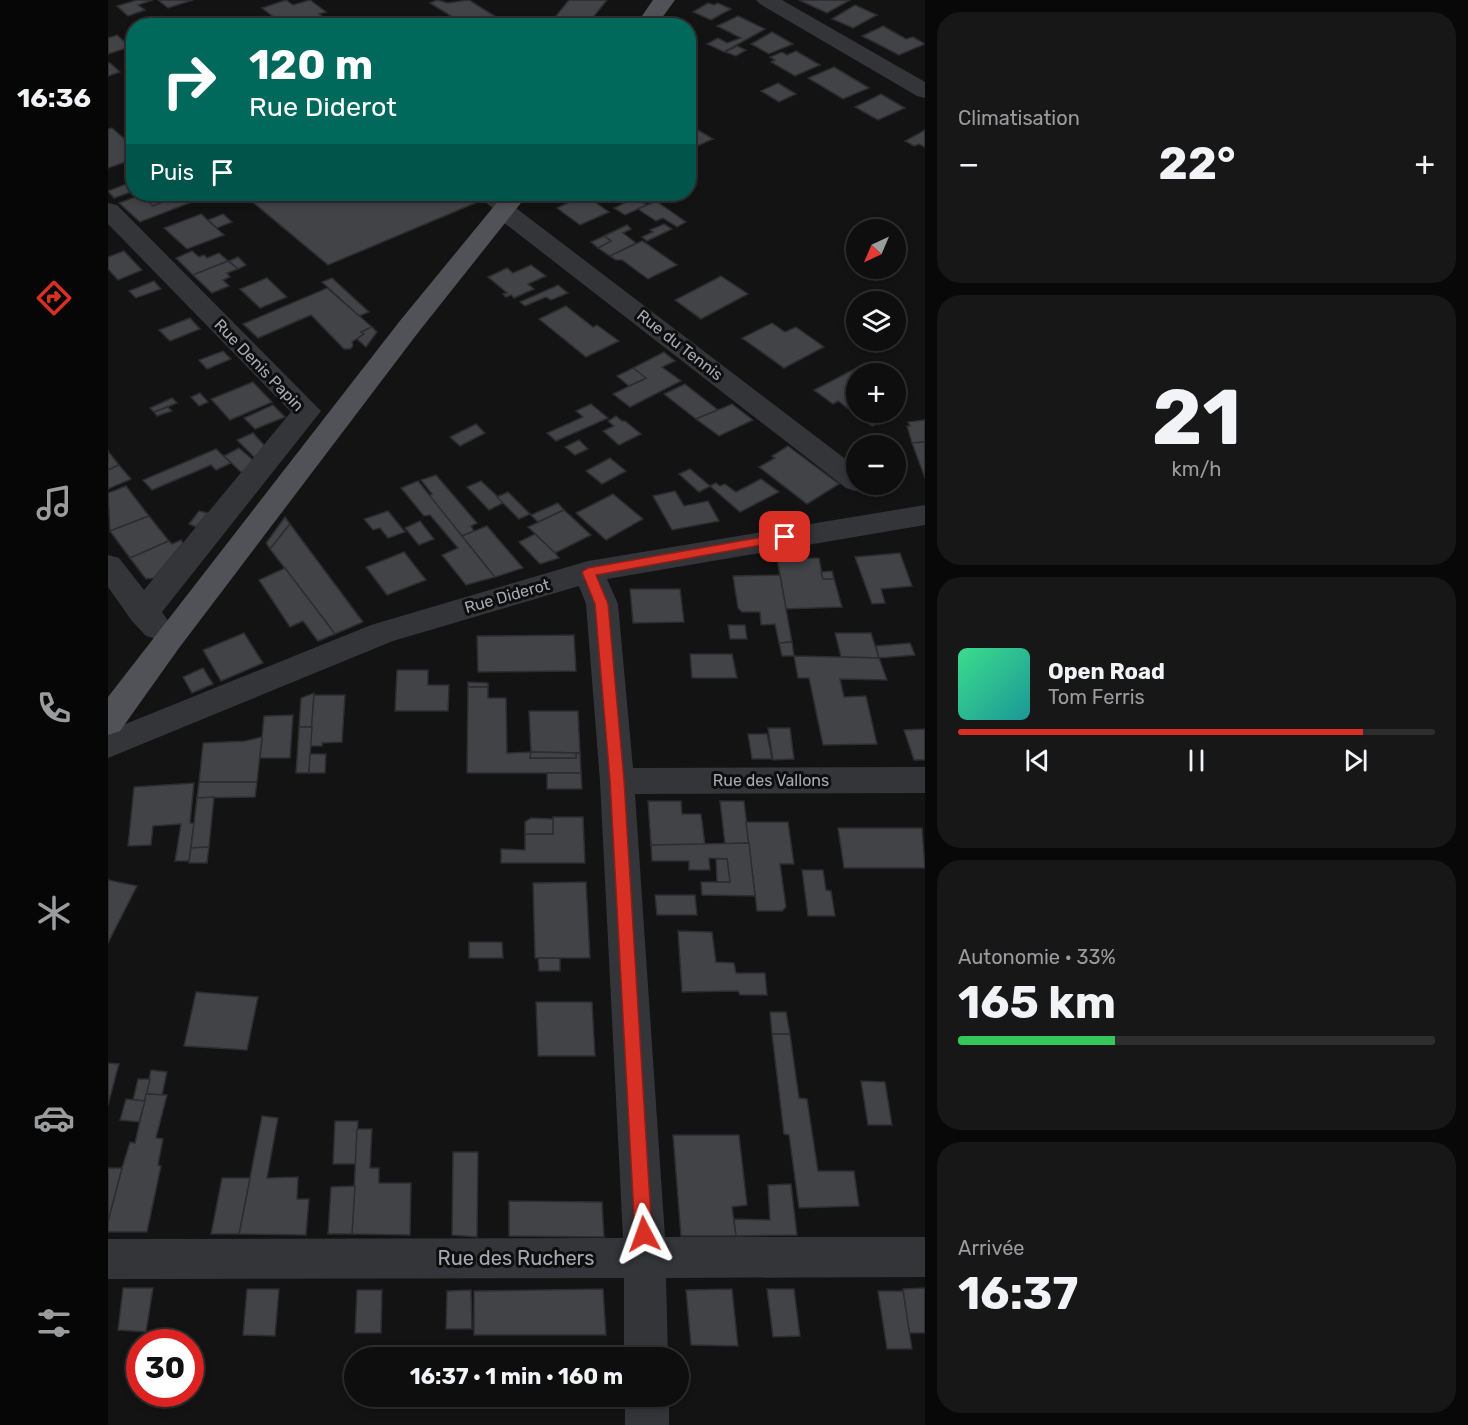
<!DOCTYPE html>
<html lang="fr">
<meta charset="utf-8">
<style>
:root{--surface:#0e0e0f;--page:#171718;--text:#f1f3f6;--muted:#9b9c9e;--line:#2e2e2f;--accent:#d93025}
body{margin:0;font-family:Rubik,sans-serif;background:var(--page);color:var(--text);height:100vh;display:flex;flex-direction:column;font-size:22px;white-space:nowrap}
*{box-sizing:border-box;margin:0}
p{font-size:20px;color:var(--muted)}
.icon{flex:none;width:33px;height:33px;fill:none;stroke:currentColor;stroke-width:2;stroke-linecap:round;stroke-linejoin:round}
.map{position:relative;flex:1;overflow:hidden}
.details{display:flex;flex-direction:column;gap:12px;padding:12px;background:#080808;width:543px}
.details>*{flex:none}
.hud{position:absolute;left:18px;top:18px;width:570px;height:183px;border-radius:24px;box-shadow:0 3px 9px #0003,0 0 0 2px var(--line);background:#00695c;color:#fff;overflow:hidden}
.needle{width:39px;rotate:224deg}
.fabs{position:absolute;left:738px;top:219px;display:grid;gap:12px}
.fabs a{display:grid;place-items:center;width:60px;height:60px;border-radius:50%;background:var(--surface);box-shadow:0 3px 9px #0003,0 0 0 2px var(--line);font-size:30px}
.speed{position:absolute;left:18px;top:1329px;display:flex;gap:12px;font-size:30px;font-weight:700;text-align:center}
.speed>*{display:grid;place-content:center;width:78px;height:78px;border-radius:50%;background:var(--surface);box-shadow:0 3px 9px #0003,0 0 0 2px var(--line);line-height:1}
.speed .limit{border:9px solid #d22;background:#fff;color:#111}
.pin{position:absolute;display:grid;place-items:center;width:51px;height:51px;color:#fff;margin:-26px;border-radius:12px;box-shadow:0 3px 9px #0006}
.me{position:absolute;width:66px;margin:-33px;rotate:356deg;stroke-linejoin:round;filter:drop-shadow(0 0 4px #0008)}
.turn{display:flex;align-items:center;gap:21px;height:126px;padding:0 24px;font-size:27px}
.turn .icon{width:78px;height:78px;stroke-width:2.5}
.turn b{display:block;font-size:42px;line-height:51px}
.then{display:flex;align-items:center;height:57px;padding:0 24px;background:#0003;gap:12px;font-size:22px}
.big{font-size:45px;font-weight:700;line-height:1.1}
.details .tile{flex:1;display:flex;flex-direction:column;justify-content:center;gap:9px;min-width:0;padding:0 21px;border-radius:24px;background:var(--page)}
.details .dial{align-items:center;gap:0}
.dial b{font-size:78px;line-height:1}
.song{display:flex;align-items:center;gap:18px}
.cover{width:72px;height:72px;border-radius:9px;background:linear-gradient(135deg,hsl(150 70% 55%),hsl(180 70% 35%))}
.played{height:6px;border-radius:3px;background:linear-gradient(90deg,var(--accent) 85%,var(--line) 85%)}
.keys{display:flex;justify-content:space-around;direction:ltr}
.heat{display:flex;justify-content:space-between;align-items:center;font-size:33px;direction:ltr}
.charge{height:9px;border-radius:4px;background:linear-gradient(90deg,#34c759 33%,var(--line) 0)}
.trip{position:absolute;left:236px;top:1347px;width:345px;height:60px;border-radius:30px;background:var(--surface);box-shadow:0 3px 9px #0003,0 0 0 2px var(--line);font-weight:700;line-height:60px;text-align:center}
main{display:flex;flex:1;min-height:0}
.tabs{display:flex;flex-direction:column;width:108px;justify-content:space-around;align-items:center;background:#060606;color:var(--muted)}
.tabs .icon{width:42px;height:42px}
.tabs .active{color:var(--accent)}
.tabs b{font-size:27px;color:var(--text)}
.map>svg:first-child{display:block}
.building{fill:#424347;stroke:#2d2d30;stroke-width:1.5}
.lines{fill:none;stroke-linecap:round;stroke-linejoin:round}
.service{fill:#343539;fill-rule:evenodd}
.minor{fill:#343539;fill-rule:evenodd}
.primary{fill:#505257;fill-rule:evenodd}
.route{fill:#d93025;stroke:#8d1f18;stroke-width:1.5}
.labels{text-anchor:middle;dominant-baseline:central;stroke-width:6;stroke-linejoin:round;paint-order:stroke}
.street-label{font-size:16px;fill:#a5a9b3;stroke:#0e0e0f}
.near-street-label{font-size:20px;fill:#a5a9b3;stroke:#0e0e0f}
</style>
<main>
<nav class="tabs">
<b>16:36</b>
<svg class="icon active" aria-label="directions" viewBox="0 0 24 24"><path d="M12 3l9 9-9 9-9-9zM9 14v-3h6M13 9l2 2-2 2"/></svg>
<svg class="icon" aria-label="music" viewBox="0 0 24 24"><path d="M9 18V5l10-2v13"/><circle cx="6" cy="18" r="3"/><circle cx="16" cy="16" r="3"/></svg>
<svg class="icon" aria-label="phone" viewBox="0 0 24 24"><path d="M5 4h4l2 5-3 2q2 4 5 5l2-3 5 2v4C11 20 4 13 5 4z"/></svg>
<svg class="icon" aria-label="climate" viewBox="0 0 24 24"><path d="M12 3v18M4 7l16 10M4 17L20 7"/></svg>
<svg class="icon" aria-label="car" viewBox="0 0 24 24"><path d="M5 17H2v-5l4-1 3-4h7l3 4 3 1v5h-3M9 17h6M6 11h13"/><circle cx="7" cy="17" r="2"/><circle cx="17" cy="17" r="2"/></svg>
<svg class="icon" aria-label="filters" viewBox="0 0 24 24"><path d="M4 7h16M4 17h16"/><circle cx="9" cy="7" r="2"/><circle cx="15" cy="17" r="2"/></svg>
</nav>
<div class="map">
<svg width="817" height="1425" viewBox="0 0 817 1425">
<rect width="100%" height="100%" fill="#131314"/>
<g class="building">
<path d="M29,0H45L30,5L37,10L20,16L9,6Z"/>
<path d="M50,0H85L60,8Z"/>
<path d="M178,0L185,5L202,0L218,12L211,14L218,19L199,26H177L154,8Z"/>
<path d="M329,0L340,3L361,0L401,25L359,26L322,3Z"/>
<path d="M461,0H499L478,26H462L444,21Z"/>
<path d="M691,0H742L719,13Z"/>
<path d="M600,3L606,5L610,3L623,9L603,20L585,12Z"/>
<path d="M747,5L769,15L745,28L724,19Z"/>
<path d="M630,16L657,29L616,52L599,44L610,38L619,43L633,38L609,26Z"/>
<path d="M775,26L798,39L805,37L817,44L791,55L754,36Z"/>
<path d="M664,32L685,44L661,54L643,44Z"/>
<path d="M9,35L22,47L0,54V38Z"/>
<path d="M629,46L638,50L628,56L617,52Z"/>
<path d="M688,51L712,65L687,76L663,62L667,60L662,57L674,52L679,55Z"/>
<path d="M0,63H2L12,72L0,76Z"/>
<path d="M726,67L761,88L735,99L700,78Z"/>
<path d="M670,83L688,94L671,102L653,91Z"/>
<path d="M773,94L797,108L770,120L747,107Z"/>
<path d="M583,126L605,139L580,150V127Z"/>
<path d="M4,128L26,147V159L0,168V129Z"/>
<path d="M817,130V147L811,144L806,146L797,141Z"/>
<path d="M26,181V191L6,198L0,191Z"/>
<path d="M57,194L64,199L45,206L39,201Z"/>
<path d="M77,194H88L94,198L32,222L11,203L33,195L45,206Z"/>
<path d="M135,194H362L372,201L220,265Z"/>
<path d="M477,195L501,212L472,225L449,208Z"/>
<path d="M527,198L539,205L517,215L506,208Z"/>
<path d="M548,201L578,222L569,227L555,218L548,221L530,209Z"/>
<path d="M93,214L116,235L79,249L56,228Z"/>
<path d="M115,214L124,222L109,228L100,220Z"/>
<path d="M556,224L564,229L539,241L534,237L545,232L542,230Z"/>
<path d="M519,225L523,229L515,233L528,243L502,256L490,248L503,241L496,236Z"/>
<path d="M496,236L503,241L490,248L483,242Z"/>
<path d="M534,241L536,242L569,265L540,279L514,260H508L502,256Z"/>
<path d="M16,251L34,270L10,280L0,269V257Z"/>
<path d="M84,251L91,257L96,255L99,258L111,253L120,261L85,275L68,258Z"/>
<path d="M130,257L138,265L130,269L121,261Z"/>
<path d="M120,261L130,269L119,273L122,277L115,280L121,286L104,293L85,275Z"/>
<path d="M423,265L438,276L420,284L426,289L406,298L403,295L398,297L395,294L399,293L380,277L399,268L405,273Z"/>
<path d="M613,276L640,294L593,319L567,300Z"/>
<path d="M159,278L179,297L152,308L132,289Z"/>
<path d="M224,278L261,312L251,316L214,282Z"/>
<path d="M46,281L53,289L28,298L21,291Z"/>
<path d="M450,285L460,293L443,300L438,297L417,306L412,302Z"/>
<path d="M219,288L264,327L253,332L256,334L244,342L245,346L242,349H236L203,315L150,338L135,324Z"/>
<path d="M458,306L485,327L489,325L511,341L478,357L431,319Z"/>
<path d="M82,318L92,329L62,341L51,330Z"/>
<path d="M664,323L677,332L688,327L716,347L676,368L634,338Z"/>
<path d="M264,327L269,332L258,347L249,339L256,334L253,332Z"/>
<path d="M115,351L123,359L99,369L91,360Z"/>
<path d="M556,352L567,361L554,367L573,381L522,407L505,394L538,378L525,368Z"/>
<path d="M758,363L773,374H748V412H788V407L793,411L764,426L730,401L725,404L706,390Z"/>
<path d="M525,368L538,378L521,386L509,376Z"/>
<path d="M145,382L164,402L122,420L103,399Z"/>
<path d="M577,384L610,410L588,419L556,394Z"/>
<path d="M92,393L100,402L91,406L83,397Z"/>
<path d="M64,398L69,403L46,412L42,408Z"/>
<path d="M483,404L500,418L448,441L439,433L475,417L468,411Z"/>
<path d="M624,404L645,420L611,436L588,419Z"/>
<path d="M165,405L177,417L147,429L136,418Z"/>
<path d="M60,407L64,411L49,416L46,412Z"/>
<path d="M508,416L514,421H517L533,434L511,445L495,431L506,426L500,421Z"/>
<path d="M817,420V442L804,443L799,426H802L800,422Z"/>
<path d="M368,424L377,433L352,446L342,437Z"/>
<path d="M145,433L157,446L147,458L129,440Z"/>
<path d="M471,440L480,449L467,455L457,447Z"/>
<path d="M817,442V478L804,443Z"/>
<path d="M680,446L731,484L699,504L651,467L667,458L664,456Z"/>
<path d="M131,448L145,460L134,473L116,456Z"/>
<path d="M108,449L123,463L108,470L103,465L44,490L35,480Z"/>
<path d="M0,451L11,465L0,470Z"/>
<path d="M502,458L518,471L494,484L478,471Z"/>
<path d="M11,465L23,479L0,489V470Z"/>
<path d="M582,469L602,486L591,492L571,474Z"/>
<path d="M328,475L369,523L363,526L366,531L354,536L321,496L324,494L313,480Z"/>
<path d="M653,479L671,492L632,512L602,486L608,483L612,486L617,484L628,492Z"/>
<path d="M310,481L354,536L387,577L358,585L334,555L350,548L322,515L316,516L293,488Z"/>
<path d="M373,481L388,495L395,503L381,510L359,487Z"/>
<path d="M18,486L41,516L2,531L0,493Z"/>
<path d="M567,491L576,506L600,501L611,521L564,530L545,496Z"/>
<path d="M400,492L422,514L411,519L389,497Z"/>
<path d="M505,494L535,519L498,540L468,513Z"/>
<path d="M450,503L456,510L430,522L423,515Z"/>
<path d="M456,510L483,535L447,553L420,527Z"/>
<path d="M91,511L100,513L88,527L81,524Z"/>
<path d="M280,511L297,532L280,538L272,528L265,530L256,519Z"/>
<path d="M41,516L61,541L22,558L2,531Z"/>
<path d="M177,517L182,524L162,549L158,543Z"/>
<path d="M312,521L326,539L311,545L297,528Z"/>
<path d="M182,524L255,622L227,634L162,549Z"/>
<path d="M379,526L415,568L387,577L354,536Z"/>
<path d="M427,534L447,553L451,558L432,564L411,542Z"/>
<path d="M73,540L75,543L46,578L38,579L22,558L61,541L64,544Z"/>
<path d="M296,552L318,580L279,595L258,567Z"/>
<path d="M792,553L804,586L773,589L777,603L764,604L747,557Z"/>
<path d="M711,558L715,579H726L734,607L678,609L669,559Z"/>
<path d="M177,568L227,634L210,641L195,621L182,627L151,580Z"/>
<path d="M724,571L726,579H715L713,572Z"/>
<path d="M672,575L678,609L684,642L671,643L667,624L653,625L652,612H634L630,608L625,576Z"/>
<path d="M522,589H572L576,622L525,623Z"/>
<path d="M620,625H637L639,639H622Z"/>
<path d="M136,633L155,663L113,681L95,650Z"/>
<path d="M727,633H763L771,658L733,657Z"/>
<path d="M466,635L468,671L370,672L369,636Z"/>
<path d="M684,642L686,656H674L671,643Z"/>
<path d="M802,643L807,655L771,658L768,646Z"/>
<path d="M582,654H624L629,678H584Z"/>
<path d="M686,656L771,658L779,680L732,679L736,697L758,696L769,744L715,745L701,678H690Z"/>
<path d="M95,668L105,684L84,693L75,677Z"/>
<path d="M289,670H320V685H341L340,711H287Z"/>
<path d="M360,682L380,683V687H360Z"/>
<path d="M360,687H380V698H398L399,753L423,752L422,758H468V753H472L473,773H359Z"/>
<path d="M206,693L204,727H191L193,698Z"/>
<path d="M206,695H237L234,742L214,743V746H202Z"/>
<path d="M421,711H470L472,753L423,752Z"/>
<path d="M185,715L182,758H152L156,716Z"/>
<path d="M191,727H204L201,773H188Z"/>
<path d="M660,728H682L686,759L665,760Z"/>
<path d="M817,729V760H806L796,730Z"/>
<path d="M640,734H659L664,759H644Z"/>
<path d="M154,737L149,782H91L95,743L137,741Z"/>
<path d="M423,752L468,753V758H422Z"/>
<path d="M202,754H218L217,773H201Z"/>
<path d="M439,773H473L474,789H439Z"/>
<path d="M91,782H149L147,797L89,798Z"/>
<path d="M86,783L82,823H86L81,861H67L73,824L45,826L43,845L20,846L26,787Z"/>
<path d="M106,797L101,847L83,848L89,798Z"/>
<path d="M540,801H573L574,814H593L597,845H543Z"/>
<path d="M612,801H636L641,843L617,844Z"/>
<path d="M445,817H475L477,863H393V849L417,850V834H445Z"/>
<path d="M423,818L445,819V834H417V822Z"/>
<path d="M638,822H680L686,864H672L678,907L674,911H649Z"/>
<path d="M730,828H814L817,868H736Z"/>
<path d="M641,843L647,896L594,895L593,882H622L619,859L601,858L602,870H581V861H544L543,845Z"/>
<path d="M101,847L99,863H81L83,848Z"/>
<path d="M608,859H619L622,882H609Z"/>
<path d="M694,870H715L718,890L723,891L727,916H700Z"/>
<path d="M0,880L29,886L0,943Z"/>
<path d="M478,882L482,958H427L425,883Z"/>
<path d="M547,895H587L589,915H549Z"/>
<path d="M570,931L604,932L608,962L626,963L628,973H657L659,995H632L630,991L574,992Z"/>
<path d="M361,942H394L395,958H361Z"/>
<path d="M430,958H452V971H431Z"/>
<path d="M88,992L150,997L139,1050L76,1046Z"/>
<path d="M428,1002H484L487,1056H430Z"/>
<path d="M662,1012H678L682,1034H664Z"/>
<path d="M664,1034H682L691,1098L699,1099L710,1171H746L751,1206L691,1208L681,1135L676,1134Z"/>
<path d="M0,1063L11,1064L0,1105Z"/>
<path d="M43,1070L59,1072L54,1095L38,1094Z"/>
<path d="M30,1079H42L37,1101L25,1100Z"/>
<path d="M753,1081L777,1082L784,1125H760Z"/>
<path d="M38,1094L59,1095L48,1138L55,1139L50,1165L53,1166L39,1232H0V1221L14,1168L22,1142L27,1143Z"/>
<path d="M18,1099L37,1101L31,1122L12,1120Z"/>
<path d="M154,1116L170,1118L159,1178L190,1177L189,1199H201L198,1235L131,1234Z"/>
<path d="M227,1121H250L248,1164H225Z"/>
<path d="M249,1129H264L262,1168H271V1183H303L302,1235L244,1234Z"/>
<path d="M565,1135H631L639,1205L624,1207L628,1236H573Z"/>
<path d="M345,1152H370L369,1237L344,1235Z"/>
<path d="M0,1168H14L0,1221Z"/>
<path d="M114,1178H142L131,1234H103Z"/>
<path d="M683,1184L689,1235L628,1236L626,1219L662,1220L660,1185Z"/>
<path d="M247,1186L244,1234H220L223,1187Z"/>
<path d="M401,1201L494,1202L496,1237L401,1236Z"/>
<path d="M15,1288H45L38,1332L10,1330Z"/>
<path d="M817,1288V1333H801L795,1289Z"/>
<path d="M139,1289H171L167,1336L135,1335Z"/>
<path d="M495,1289L498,1335H366V1291Z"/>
<path d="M624,1289L630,1346L583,1345L578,1290Z"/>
<path d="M659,1289H686L692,1336L665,1337Z"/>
<path d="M249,1290H274L273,1333H247Z"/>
<path d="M363,1290L364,1329H338L339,1291Z"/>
<path d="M770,1291H795L804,1349H779Z"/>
</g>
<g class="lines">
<path class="service" d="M367,194H380L401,210L395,214L391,213Z"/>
<g class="minor">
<path d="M648,0H674L817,82V98L809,96L652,4Z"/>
<path d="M0,203L9,205L213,411L54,612L65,628L60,636L49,639L38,636L24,621L0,587V555L11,558L36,590L183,412L0,224Z"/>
<path d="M395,203L404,205L748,467V484H760L758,488L748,491L738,488L386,215L383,210L386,205Z"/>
<path d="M817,505V525L499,579L510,604L525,768L817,767V793L527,794L557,1237H817V1277L558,1278L560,1358H516V1278L0,1279V1239L515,1238L492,781L478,604L471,586L285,641L0,758V731L263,625L480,561Z"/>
<rect x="517" y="1396" width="44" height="29"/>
</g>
<g class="primary">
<path d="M545,0H567L548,26H527Z"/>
<path d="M396,194H420L309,334L71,648L12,731L0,735V697L291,322Z"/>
</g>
</g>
<path class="route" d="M677,533L681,534L683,537L681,540L488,575L500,604L516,780L544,1234L542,1240L536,1242L530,1240L527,1234L502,780L487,604L474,572L480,568Z"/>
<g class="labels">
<g class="street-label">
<text transform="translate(572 345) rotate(38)">Rue du Tennis</text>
<text transform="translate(151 365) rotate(46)">Rue Denis Papin</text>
<text transform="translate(399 596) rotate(-16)">Rue Diderot</text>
<text x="663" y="780">Rue des Vallons</text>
</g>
<g class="near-street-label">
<text x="408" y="1258">Rue des Ruchers</text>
</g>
</g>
</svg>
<div class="fabs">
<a><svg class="needle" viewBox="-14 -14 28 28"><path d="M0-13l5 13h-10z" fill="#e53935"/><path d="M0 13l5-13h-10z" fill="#9b9c9e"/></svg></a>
<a><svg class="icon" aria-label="layers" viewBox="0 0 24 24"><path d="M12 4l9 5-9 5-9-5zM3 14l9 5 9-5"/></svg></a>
<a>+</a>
<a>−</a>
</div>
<div class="speed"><div class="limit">30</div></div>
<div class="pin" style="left:677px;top:537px;background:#d93025"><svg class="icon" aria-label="arrive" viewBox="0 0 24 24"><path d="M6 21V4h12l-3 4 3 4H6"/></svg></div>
<svg class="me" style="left:536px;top:1234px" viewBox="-20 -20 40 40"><path d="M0-17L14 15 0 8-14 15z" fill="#d93025" stroke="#fff" stroke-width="4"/></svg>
<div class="trip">16:37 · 1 min · 160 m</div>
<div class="hud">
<div class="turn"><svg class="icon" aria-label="right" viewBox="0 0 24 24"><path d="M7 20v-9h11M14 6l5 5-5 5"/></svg><div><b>120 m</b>Rue Diderot</div></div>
<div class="then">Puis<svg class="icon" aria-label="arrive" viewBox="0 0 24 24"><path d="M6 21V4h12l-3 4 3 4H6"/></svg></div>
</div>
</div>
<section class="details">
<div class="tile"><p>Climatisation</p>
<div class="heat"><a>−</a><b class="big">22°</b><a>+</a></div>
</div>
<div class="tile dial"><b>21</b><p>km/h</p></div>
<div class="tile">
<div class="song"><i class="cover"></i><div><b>Open Road</b><p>Tom Ferris</p></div></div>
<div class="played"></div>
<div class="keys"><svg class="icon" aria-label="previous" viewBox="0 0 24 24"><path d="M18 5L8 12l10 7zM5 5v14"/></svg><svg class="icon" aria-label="pause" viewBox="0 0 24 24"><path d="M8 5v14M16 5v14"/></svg><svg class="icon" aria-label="next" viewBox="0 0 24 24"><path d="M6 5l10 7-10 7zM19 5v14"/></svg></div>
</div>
<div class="tile"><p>Autonomie · 33%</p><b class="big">165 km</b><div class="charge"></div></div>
<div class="tile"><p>Arrivée</p><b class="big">16:37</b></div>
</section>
</main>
